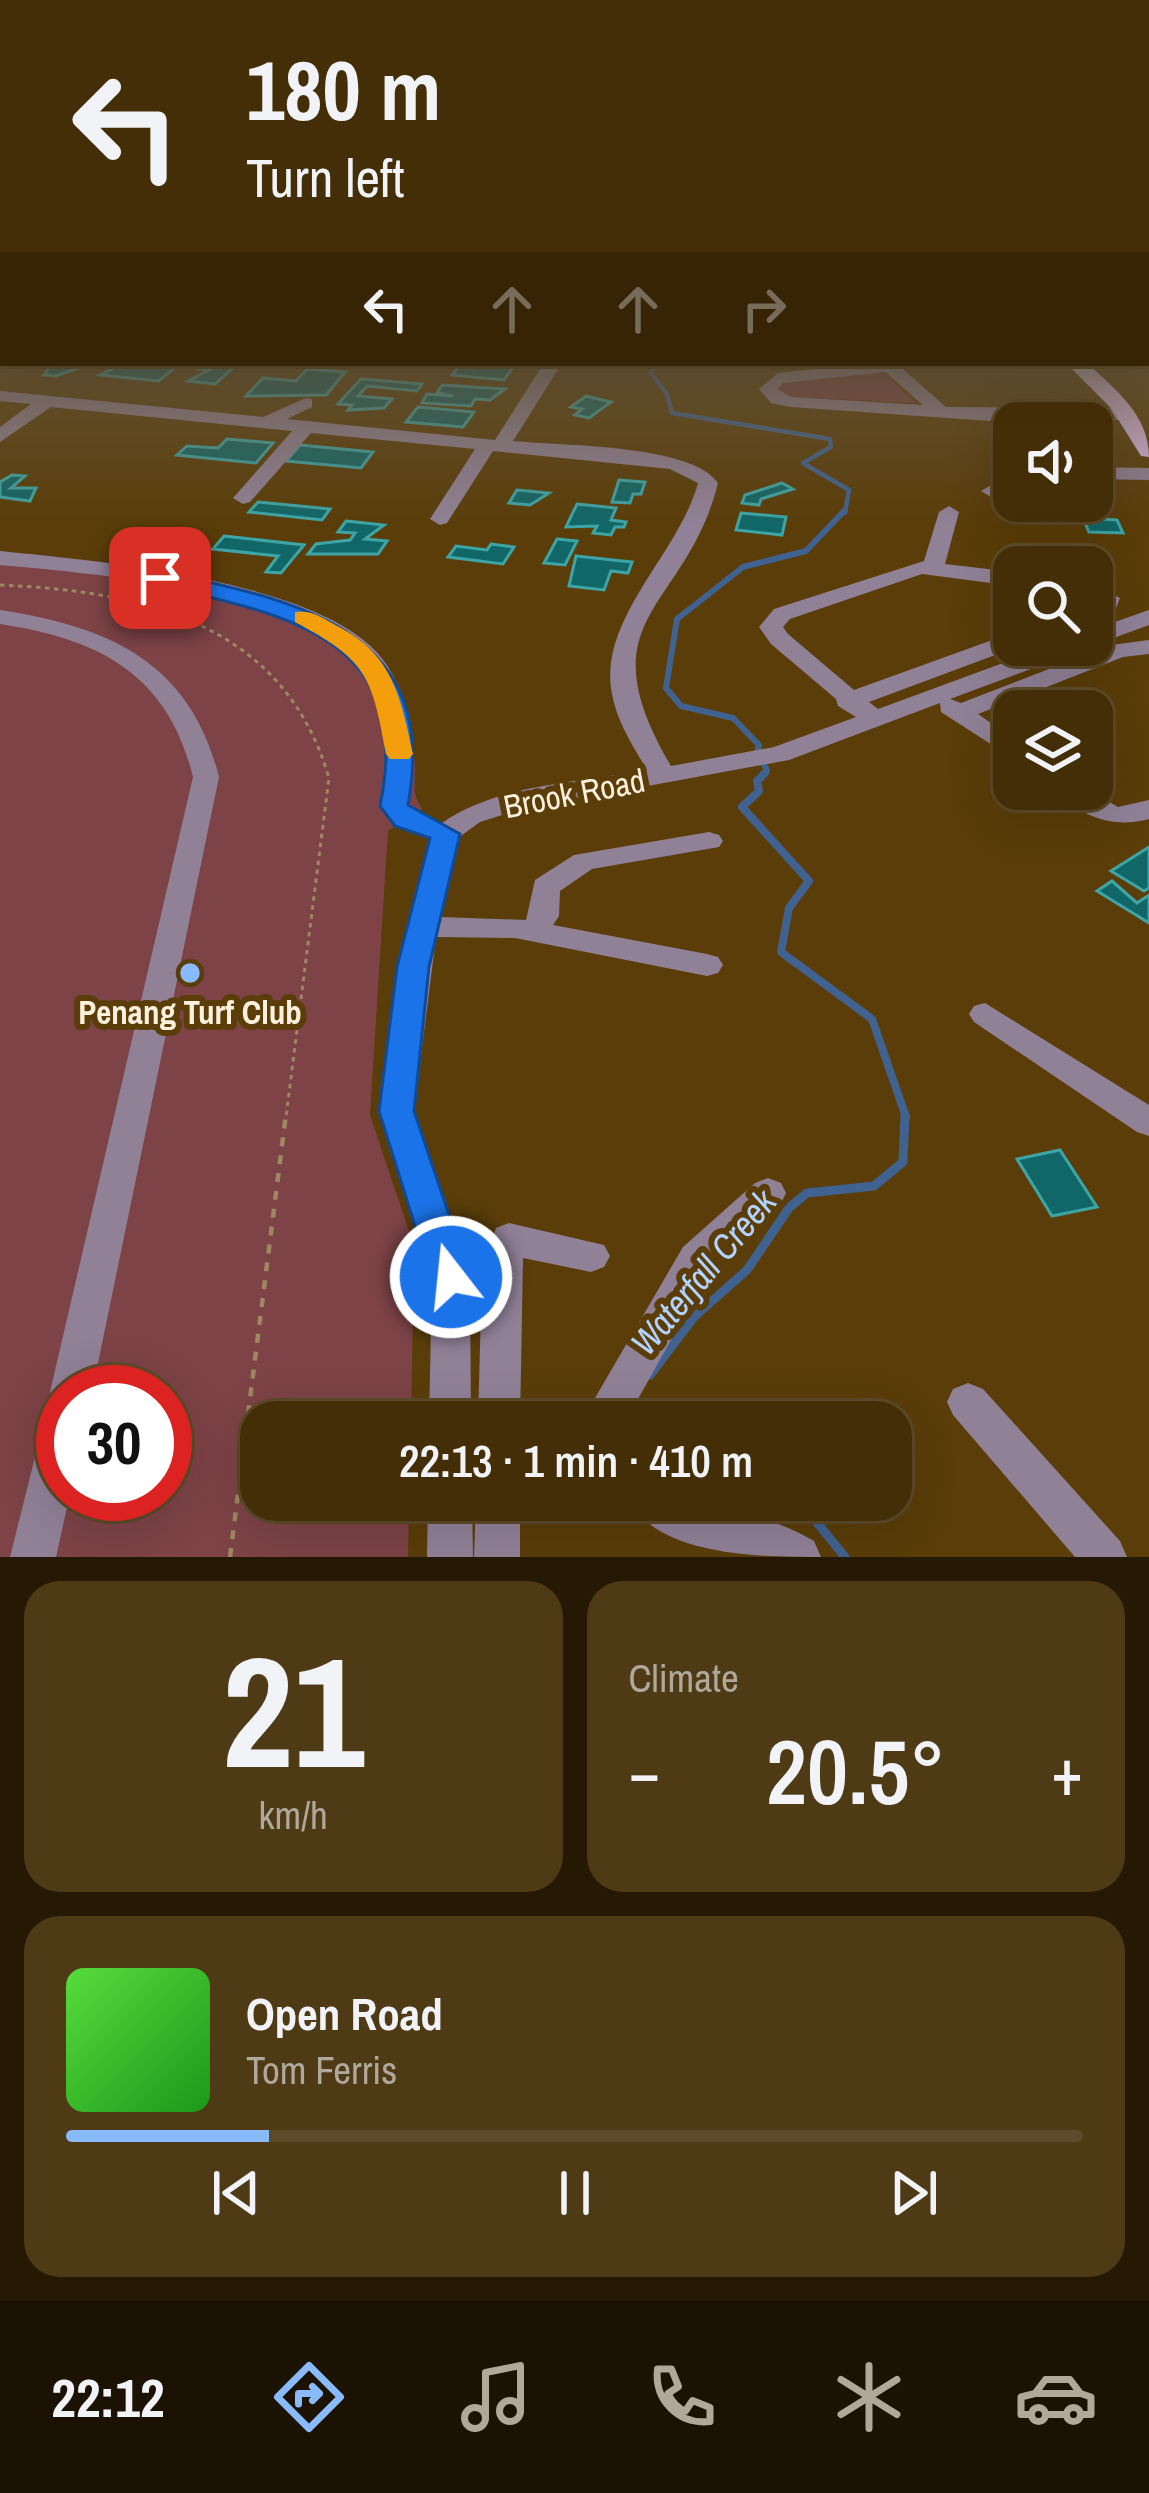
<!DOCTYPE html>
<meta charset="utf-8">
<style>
:root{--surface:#442e07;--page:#4e3a15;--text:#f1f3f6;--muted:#afa89b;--line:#5c4a28;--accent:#89bafc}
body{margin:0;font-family:"Archivo Narrow",sans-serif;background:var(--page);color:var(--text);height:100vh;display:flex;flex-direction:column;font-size:45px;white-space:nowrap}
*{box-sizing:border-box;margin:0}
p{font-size:39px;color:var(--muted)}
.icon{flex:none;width:66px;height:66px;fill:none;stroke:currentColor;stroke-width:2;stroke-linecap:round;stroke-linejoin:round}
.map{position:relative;height:1557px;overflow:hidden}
.sheet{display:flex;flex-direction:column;gap:24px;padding:24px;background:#251904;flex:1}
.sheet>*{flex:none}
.hud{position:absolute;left:0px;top:0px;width:1149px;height:366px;box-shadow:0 12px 48px #0002,0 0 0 3px var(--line);background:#442e07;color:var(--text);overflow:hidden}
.buttons{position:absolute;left:993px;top:402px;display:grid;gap:24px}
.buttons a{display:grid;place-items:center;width:120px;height:120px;border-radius:24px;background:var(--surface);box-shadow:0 12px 48px #0002,0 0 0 3px var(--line);font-size:60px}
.speed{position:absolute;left:36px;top:1365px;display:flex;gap:24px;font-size:60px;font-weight:700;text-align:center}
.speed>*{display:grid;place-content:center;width:156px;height:156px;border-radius:50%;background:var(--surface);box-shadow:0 12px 48px #0002,0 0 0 3px var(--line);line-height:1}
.speed .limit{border:18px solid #d22;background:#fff;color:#111}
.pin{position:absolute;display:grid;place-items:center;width:102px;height:102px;color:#fff;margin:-51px;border-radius:24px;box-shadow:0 6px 18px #0006}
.me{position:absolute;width:132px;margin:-66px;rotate:344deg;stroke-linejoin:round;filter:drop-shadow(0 0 9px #0008)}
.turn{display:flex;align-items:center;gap:42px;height:252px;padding:0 48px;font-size:54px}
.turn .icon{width:156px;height:156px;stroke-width:2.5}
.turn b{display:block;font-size:84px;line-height:102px}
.lanes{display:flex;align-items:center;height:114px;padding:0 48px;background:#0003;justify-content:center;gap:60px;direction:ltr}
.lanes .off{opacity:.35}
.big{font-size:90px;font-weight:600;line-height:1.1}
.sheet .tile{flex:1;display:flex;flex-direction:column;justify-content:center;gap:18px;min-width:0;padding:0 42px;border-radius:36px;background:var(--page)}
.sheet .dial{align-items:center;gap:0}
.dial b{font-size:156px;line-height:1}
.song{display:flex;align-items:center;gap:36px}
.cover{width:144px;height:144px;border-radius:18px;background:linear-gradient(135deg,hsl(110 70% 55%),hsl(120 70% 35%))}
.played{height:12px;border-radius:6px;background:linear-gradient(90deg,var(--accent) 20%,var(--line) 20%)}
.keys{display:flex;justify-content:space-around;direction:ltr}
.heat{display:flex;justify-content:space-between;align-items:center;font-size:66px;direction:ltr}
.sheet .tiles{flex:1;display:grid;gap:24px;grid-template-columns:1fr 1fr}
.tile:last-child{grid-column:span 2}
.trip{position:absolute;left:240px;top:1401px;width:672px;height:120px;border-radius:36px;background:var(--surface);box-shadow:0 12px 48px #0002,0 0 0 3px var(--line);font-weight:600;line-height:120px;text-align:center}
.tabs{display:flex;height:192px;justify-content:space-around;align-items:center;background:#1b1203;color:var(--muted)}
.tabs .icon{width:84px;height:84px}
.tabs .current{color:var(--accent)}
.tabs b{font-size:54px;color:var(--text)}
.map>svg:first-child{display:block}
.green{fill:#7d4347;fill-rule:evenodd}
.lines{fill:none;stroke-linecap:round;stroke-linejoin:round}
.stream-far3{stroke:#406291;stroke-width:4.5}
.stream-far2{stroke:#406291;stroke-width:6}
.stream-far1{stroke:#406291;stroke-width:8}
.stream{stroke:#406291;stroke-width:9}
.building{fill:#116768;stroke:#3da5a6;stroke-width:3}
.path-far1{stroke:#9e8761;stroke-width:3;stroke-dasharray:4.5 4.5;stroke-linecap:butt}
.path{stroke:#9e8761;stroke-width:4.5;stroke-dasharray:9 9;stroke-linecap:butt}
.minor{fill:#918197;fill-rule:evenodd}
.major{fill:#ddbcea;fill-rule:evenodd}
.route{fill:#1a73e8;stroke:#114b97;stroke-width:3}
.slow{fill:#f59e0b}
.poi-dot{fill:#89bafc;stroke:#5a3d09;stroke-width:4.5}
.labels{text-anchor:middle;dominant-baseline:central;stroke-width:12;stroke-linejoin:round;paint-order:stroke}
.street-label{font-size:33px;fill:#fdf0dd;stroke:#5a3d09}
.poi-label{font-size:33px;font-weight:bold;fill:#fdf0dd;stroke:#5a3d09}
.water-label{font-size:36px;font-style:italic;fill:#b3d3fe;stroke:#5a3d09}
</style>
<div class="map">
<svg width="1149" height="1557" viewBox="0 0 1149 1557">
<rect width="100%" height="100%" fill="#5a3d09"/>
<g class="green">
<path d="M873,371L885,374L916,403L792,397L780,390L782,383Z"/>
<path d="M0,552C82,566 354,593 389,669C401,693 410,730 414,757C418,780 409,789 422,809L388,831L370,1115L414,1246L411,1422H261V1500H409L408,1557H0ZM63,1392H165V1494H63Z"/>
</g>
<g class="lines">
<path class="stream-far3" d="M658,363L651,373L667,394L672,413L830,439L831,447L803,463L849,490L845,513"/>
<path class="stream-far2" d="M762,776L767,770L757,754L759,745L733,718L681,706L666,688L677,619L743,567L806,551L845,510"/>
<path class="stream-far1" d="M765,773L757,781L759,791L742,807L809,881L789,908L781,952L872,1019L906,1117"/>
<g class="stream">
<path d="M650,1375L694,1317L747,1270L789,1208L807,1193L874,1186L903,1162L905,1114"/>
<path d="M771,1500L815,1520L845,1557"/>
</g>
</g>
<g class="building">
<path d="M30,363H79L75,366H84L56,376L44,375L49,368L26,366Z"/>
<path d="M124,363H180L159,381L100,375Z"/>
<path d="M462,363H470L513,367L504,380L452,375Z"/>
<path d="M203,364L234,367L215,384L188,381L209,370L198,369Z"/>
<path d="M307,369L345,372L326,395L246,396L263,378L296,381Z"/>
<path d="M361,379L422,384L417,391L367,386L358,396L392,399L384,408L348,410L352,405L338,404Z"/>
<path d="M442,385L505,389L490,400L475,399L471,406L422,403L427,394L453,396L437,393Z"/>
<path d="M586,396L611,402L589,418L575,415L582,409L571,407Z"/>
<path d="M418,407L474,412L463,427L406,422Z"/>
<path d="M227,439L273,443L256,463L177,455L187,446L218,448Z"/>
<path d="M300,445L373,452L361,468L286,461Z"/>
<path d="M12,475L25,476L11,488H36L30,501L0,497V482Z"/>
<path d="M619,480L645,482L641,494H633L630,503L612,502Z"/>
<path d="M782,483L793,489L761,499L759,505L742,503L745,495Z"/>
<path d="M517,490L549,493L530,505L509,503Z"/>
<path d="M1036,501H1059L1065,518L1042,517Z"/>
<path d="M258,502L330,509L322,520L249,512Z"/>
<path d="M577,504L616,508L611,520L626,522L624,527H615L611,535L593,533L597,526L566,527Z"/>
<path d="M741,513L786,517L782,535L736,530Z"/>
<path d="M1083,518L1117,520L1123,533L1089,532Z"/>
<path d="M346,521L384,525L365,539L387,541L378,554H308L316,544L350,540L355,533L338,532Z"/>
<path d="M224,536L304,545L281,573L266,572L278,556L213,549Z"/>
<path d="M557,539L577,541L565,565L544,563Z"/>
<path d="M491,544L514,547L503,564L448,557L456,546L487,550Z"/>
<path d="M576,556L632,562L628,573L611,571L604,590L569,586Z"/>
<path d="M1149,847V888L1144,891L1111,871Z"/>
<path d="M1112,881L1137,903L1149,895V923L1097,891Z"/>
<path d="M1060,1150L1097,1207L1052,1216L1017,1159Z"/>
</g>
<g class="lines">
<path class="path-far1" d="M0,585C144,591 284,624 329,778L286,1117"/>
<path class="path" d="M230,1557L286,1114"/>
<g class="minor">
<path d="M544,363H562L513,441C561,446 692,444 718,483C686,612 582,615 671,766L774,747L856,717L838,706L836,699L771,644L759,627L774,609L924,561L939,512L949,506L959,512L945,564L1014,572V586L922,574L790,619L783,627L788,634L854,690L1006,635L1014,633V645H1022L869,702L878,709L1052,645H1086L1082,650L950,699L961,703L1111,645L1149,640V654L1123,657L978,714L1014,739V759L941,712L940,703L789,760L518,810L480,822L458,838L440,917L526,920L535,880L574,855L709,832L719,835L723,841L719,847L592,869L560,891L559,916L553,925L707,954L718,957L723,965L718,973L707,976L515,938L436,937L414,1111L470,1277L471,1422H429L432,1277L380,1111L397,967L430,838L395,826L380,806C386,758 393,716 366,671C317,591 87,573 0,565V551C95,561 331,580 386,664C417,711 413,754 408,805L415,814L442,823C497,784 582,782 647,770C633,746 617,722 612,694C597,619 679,554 698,483L670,469L493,451L447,523L440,525L430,519L475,449L311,433L250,502L243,504L233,498L292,431L51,407L0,442V427L31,404L0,401V391L263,417L306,398L312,399V407L287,419L495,440Z"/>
<path d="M868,363H896L946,407L1126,408L1135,414L1126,420L990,421L791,407L771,403L759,389L778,373ZM885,372L923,405L791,397L778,389L783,383Z"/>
<path d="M1092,467L1149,468V480L1092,479Z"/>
<path d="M1014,472V486L991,497L981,491Z"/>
<path d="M1092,584L1120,598L1115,611L1092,619V604L1097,601L1092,599Z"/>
<path d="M0,610C110,627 190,662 219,777L92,1392H63V1408L56,1405L50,1392L193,777C168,674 99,639 0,624Z"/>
<path d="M1149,610V625L1100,643L1092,645V630Z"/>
<path d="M1055,789H1087L1118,807L1149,800V819C1114,829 1080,817 1055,789Z"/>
<path d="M985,1003L1149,1105V1136L1137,1132L974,1022L969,1014L974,1006Z"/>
<path d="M768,1178L781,1183L786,1193L781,1203L711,1269L625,1422H581L683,1247L755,1183Z"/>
<path d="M509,1223L604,1245L610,1256L604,1267L591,1272L523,1258L520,1422H478L482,1271L496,1228Z"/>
<path d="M968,1383L983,1389L1120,1541L1127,1557H1075L953,1415L947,1402L953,1389Z"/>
<path d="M63,1410V1494H70L56,1557H10L42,1429L48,1415Z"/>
<path d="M428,1500H472L473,1557H427Z"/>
<path d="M476,1500H520V1557H474Z"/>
<path d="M630,1500C692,1500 759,1509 814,1541L821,1557C765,1557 657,1557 630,1500Z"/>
</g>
<path class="major" d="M1066,363H1087C1116,390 1149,415 1149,457L1141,456L1111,408Z"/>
</g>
<linearGradient id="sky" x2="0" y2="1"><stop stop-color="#322205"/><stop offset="0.59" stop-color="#65573e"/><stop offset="1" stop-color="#65573e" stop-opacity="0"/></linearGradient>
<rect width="1149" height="526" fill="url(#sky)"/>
<path class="route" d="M160,571C295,601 441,627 408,805L460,834L429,967L414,1111L470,1277L464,1289L451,1294L437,1289L431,1277L379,1111L397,967L430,838L395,826L380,806C416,633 282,615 152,583L149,578Z"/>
<path class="slow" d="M295,612C312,609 324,619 339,627C393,655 401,698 413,754L409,759H390L386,754C372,675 366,660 295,622Z"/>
<circle class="poi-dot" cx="190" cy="973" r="12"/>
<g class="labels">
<g class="street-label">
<text transform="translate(574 793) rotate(-11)">Brook Road</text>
</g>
<g class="poi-label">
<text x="190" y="1012">Penang Turf Club</text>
</g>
<g class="water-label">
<text transform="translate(703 1272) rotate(-50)">Waterfall Creek</text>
</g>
</g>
</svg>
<div class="buttons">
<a><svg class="icon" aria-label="sound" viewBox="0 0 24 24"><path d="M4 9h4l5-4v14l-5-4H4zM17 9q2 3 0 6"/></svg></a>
<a><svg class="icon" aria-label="search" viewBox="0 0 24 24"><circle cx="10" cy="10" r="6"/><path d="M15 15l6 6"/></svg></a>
<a><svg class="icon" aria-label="layers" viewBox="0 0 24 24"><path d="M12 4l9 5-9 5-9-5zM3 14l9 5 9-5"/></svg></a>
</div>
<div class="speed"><div class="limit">30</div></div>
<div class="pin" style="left:160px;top:578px;background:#d93025"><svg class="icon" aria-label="arrive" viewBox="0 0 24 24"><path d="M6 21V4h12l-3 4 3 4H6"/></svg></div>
<svg class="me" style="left:451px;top:1277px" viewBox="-20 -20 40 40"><circle r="17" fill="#1a73e8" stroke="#fff" stroke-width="3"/><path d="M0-11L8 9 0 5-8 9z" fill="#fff"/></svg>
<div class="trip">22:13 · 1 min · 410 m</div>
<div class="hud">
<div class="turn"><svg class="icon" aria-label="left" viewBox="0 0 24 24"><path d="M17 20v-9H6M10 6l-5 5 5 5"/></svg><div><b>180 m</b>Turn left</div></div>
<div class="lanes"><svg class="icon" aria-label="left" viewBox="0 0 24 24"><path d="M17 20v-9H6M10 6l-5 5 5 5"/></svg><svg class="icon off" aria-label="ahead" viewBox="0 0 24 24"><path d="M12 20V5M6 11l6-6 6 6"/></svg><svg class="icon off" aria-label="ahead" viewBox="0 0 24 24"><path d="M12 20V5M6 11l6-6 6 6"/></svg><svg class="icon off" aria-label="right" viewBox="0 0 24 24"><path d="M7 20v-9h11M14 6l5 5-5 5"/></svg></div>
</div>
</div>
<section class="sheet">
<div class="tiles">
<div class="tile dial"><b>21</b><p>km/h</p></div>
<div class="tile"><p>Climate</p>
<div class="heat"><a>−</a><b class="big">20.5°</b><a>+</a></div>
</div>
<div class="tile">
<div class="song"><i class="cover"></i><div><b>Open Road</b><p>Tom Ferris</p></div></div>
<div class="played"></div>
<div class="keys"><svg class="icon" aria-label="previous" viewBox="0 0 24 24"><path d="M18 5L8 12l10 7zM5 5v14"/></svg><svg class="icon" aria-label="pause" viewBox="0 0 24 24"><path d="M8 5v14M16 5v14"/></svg><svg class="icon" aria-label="next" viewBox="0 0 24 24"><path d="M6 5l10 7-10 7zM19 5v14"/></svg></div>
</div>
</div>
</section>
<nav class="tabs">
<b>22:12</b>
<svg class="icon current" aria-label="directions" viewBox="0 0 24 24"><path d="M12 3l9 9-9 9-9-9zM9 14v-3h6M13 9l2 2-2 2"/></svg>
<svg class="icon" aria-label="music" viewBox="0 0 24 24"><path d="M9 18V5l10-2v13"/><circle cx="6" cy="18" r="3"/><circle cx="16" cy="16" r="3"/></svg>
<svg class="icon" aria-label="phone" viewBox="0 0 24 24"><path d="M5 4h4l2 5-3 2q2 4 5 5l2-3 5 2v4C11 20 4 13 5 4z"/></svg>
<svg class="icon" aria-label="climate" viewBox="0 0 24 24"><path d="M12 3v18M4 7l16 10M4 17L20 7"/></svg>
<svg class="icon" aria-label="car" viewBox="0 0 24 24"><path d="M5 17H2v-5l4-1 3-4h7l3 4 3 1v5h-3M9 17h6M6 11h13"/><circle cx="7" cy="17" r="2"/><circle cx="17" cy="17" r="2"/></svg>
</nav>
